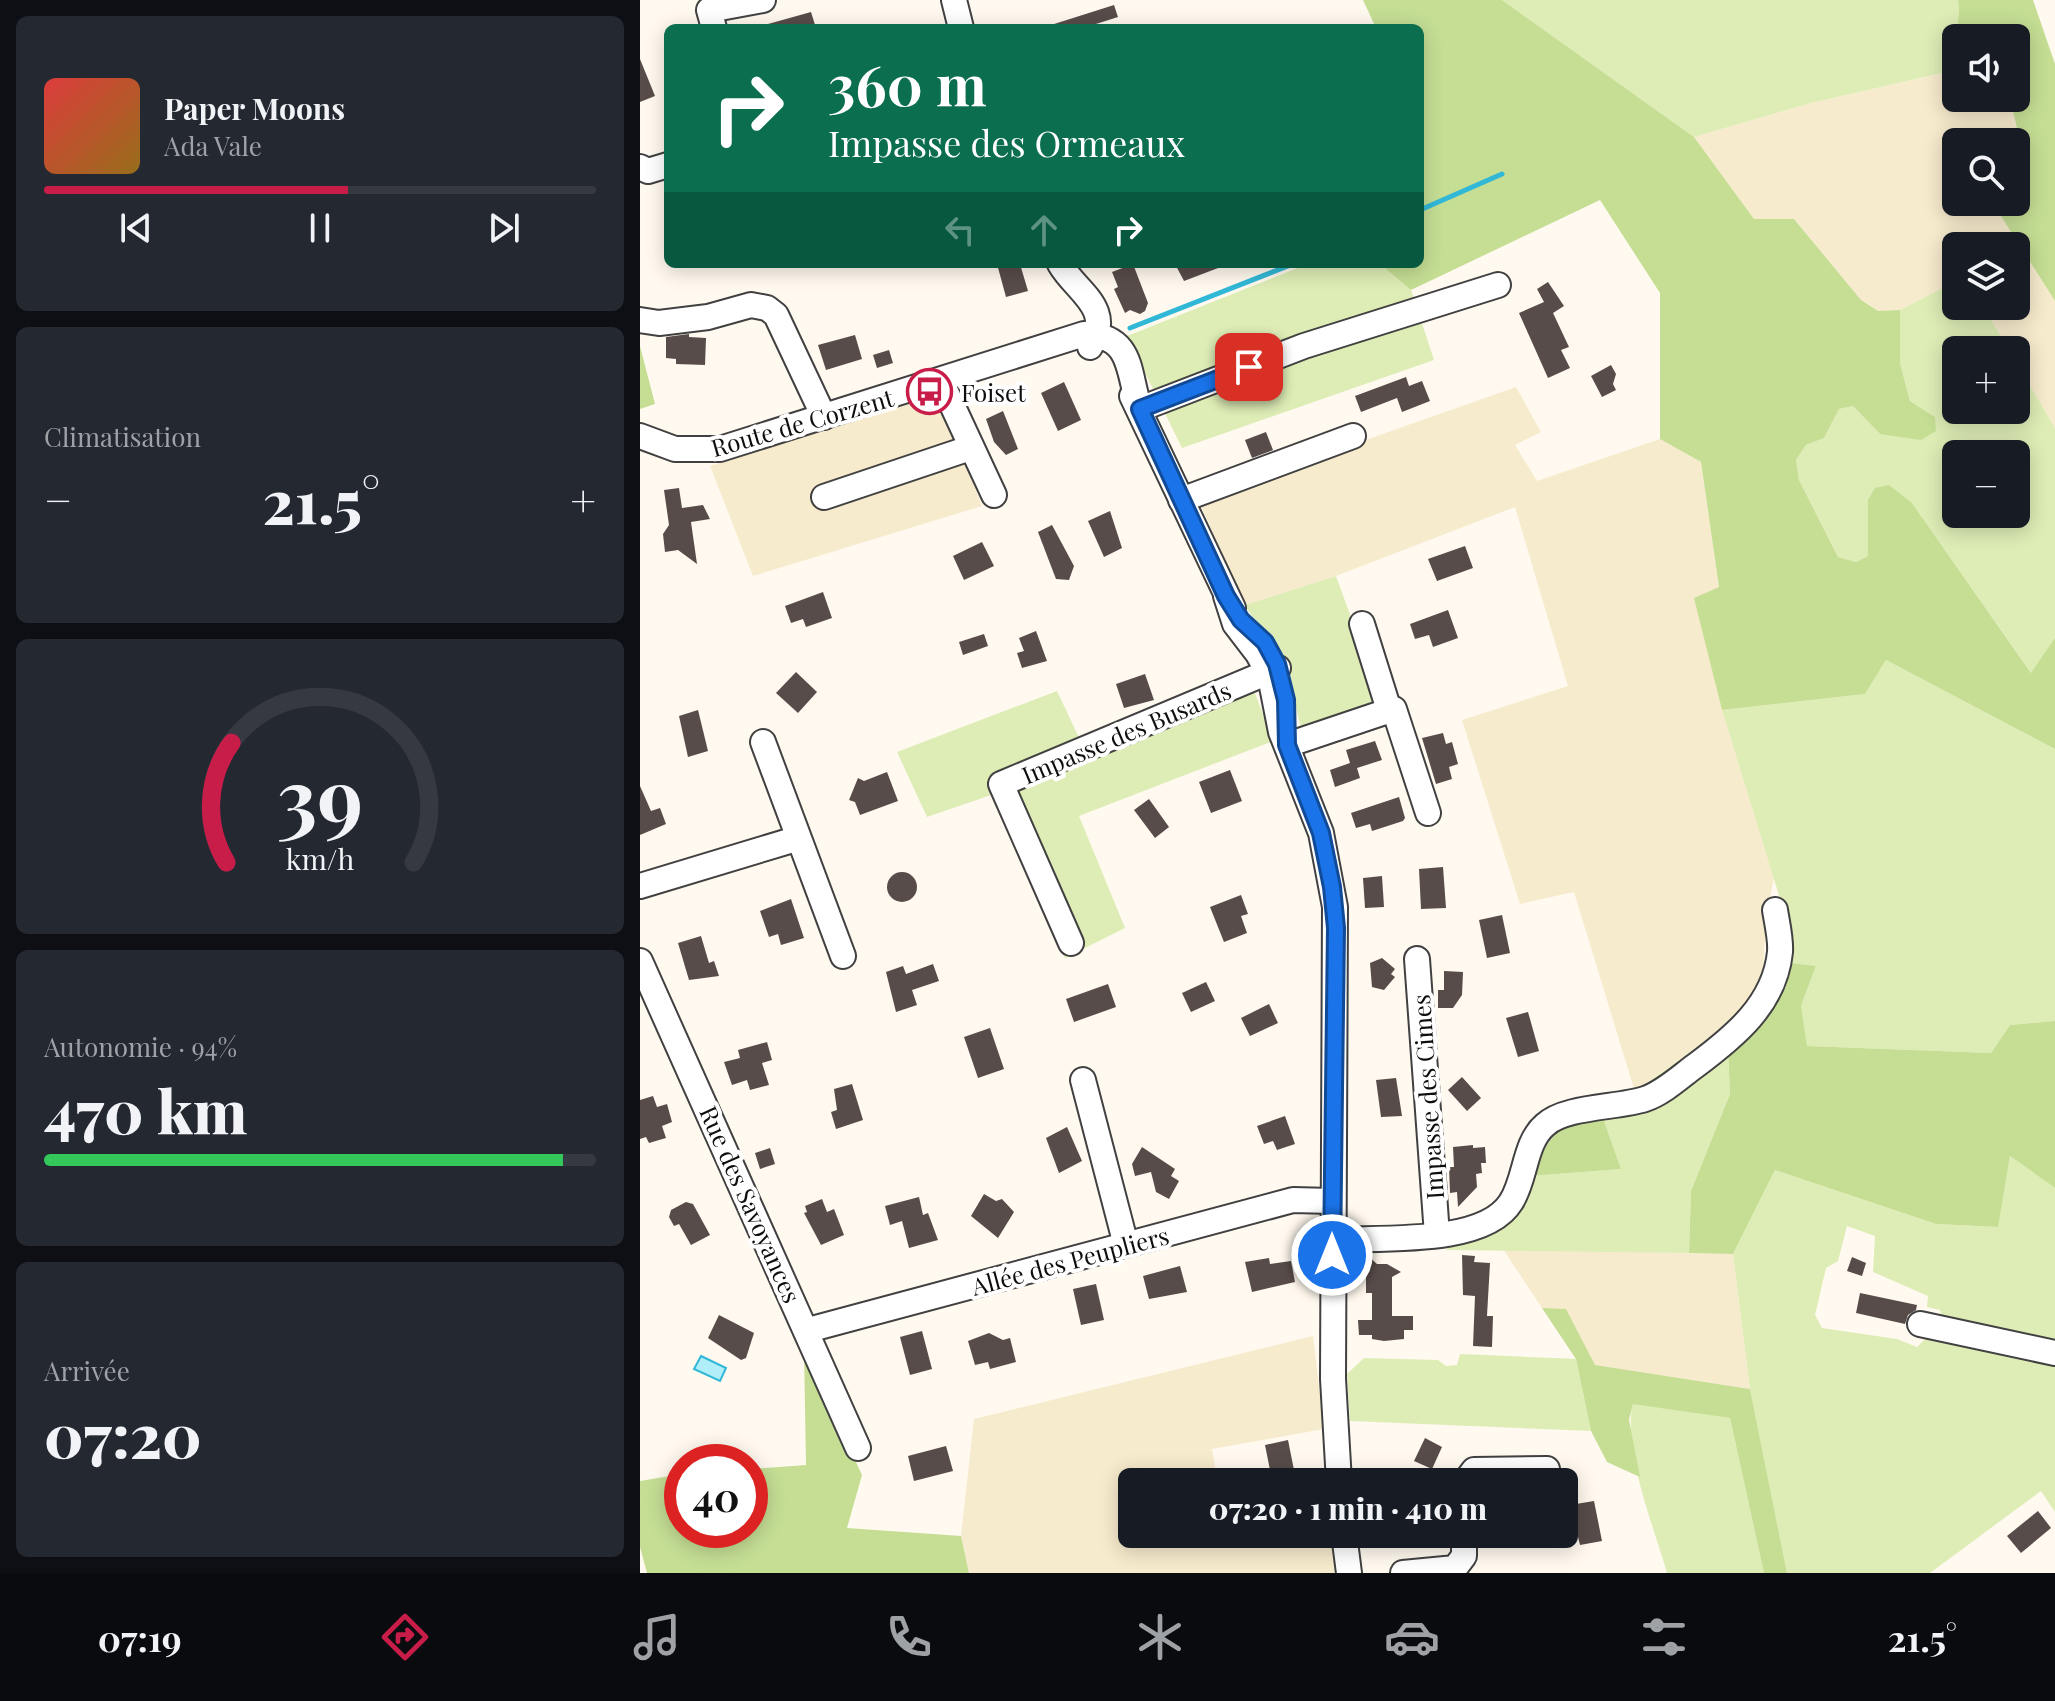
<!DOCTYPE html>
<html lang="fr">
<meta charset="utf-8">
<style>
:root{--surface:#171b24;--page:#242831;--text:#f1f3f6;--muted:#9ea1a6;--line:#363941;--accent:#c81c49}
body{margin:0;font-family:"Playfair Display",serif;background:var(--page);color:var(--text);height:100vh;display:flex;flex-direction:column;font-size:30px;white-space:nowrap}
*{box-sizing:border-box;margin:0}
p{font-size:26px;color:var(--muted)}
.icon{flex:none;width:44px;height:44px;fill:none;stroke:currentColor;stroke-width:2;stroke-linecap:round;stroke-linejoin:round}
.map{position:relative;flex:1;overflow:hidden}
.drawer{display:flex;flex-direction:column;gap:16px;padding:16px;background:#0d0f14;width:640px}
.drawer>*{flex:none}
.banner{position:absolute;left:24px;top:24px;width:760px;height:244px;border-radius:12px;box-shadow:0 4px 20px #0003;background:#0b6e4f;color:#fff;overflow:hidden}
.tools{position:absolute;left:1302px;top:24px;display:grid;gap:16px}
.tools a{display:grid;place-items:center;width:88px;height:88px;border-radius:12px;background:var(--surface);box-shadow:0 4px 20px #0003;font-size:40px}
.speed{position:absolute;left:24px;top:1444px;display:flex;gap:16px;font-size:40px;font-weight:700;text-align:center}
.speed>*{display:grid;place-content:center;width:104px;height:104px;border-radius:50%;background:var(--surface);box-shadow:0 4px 20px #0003;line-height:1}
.speed .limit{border:12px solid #d22;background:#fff;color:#111}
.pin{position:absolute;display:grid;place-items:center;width:68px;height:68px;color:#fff;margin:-34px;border-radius:16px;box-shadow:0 4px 12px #0006}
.me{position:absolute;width:88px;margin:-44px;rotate:0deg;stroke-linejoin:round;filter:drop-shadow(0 0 6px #0008)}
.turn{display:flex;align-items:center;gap:28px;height:168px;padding:0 32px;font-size:36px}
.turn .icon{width:104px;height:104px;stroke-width:2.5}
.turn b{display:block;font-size:56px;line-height:68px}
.lanes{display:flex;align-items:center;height:76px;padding:0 32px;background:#0003;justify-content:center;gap:40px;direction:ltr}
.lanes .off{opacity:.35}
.big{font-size:60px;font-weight:800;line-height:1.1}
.drawer .widget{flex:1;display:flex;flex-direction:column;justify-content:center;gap:12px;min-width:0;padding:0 28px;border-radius:12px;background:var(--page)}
.drawer .dial{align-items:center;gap:0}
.dial svg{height:208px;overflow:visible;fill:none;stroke:var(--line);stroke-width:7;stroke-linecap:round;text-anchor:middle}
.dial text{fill:var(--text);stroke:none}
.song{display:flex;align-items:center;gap:24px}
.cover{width:96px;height:96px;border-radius:12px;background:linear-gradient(135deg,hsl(0 70% 55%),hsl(40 70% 35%))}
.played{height:8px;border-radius:4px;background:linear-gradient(90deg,var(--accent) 55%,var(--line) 55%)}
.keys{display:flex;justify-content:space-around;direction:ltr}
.heat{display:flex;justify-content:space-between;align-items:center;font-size:44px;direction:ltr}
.charge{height:12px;border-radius:6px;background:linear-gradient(90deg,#34c759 94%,var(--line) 0)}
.trip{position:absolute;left:478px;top:1468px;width:460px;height:80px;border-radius:12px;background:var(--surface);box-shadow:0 4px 20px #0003;font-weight:800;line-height:80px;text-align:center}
.tab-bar{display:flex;height:128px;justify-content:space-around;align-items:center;background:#090b0e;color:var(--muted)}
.tab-bar .icon{width:56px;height:56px}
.tab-bar .on{color:var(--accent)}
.tab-bar b{font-size:36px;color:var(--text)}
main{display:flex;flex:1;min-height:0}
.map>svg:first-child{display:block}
.farmland{fill:#f7ebcd}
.green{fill:#deedb6;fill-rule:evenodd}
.forest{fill:#c5de94}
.water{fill:#b0eefa;stroke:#32b8d7;stroke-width:2}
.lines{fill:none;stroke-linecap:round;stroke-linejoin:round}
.stream{stroke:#32b8d7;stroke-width:5}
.building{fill:#584c4a}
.minor-casing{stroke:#414141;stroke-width:28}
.minor{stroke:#fff;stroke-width:24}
.route-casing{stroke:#114b97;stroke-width:20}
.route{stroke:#1a73e8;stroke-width:14}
.labels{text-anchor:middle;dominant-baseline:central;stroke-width:8;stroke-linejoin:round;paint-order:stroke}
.poi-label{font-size:24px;fill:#0e0e0e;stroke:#fff;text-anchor:start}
.street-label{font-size:24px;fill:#0e0e0e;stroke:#fff}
</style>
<main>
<section class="drawer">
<div class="widget">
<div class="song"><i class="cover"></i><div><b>Paper Moons</b><p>Ada Vale</p></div></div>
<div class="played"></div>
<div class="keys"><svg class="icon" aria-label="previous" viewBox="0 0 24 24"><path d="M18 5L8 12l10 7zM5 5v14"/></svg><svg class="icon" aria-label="pause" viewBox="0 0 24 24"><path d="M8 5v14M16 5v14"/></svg><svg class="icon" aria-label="next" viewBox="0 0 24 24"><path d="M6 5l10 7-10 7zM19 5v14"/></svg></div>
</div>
<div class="widget"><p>Climatisation</p>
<div class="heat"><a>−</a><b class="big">21.5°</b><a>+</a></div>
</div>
<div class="widget dial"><svg viewBox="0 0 100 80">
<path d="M14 69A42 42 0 1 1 86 69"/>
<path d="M14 69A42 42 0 0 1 16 23" stroke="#c81c49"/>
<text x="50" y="56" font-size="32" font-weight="700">39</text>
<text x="50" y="72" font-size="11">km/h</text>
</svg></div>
<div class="widget"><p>Autonomie · 94%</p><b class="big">470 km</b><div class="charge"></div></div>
<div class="widget"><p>Arrivée</p><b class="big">07:20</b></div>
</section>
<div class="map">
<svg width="1415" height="1573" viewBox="0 0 1415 1573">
<rect width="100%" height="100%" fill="#fff9ef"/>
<g class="farmland">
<path d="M1316,70V98H1370L1384,159L1379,173L1376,175V142H1316V202H1352L1415,301V428L1376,362V350H1369L1343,306H1376V246H1316V281L1260,310L1238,311L1221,300L1154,219H1114L1054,137L1171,103Z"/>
<path d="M876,387L901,432L875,445L897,481L1020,439L1061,462L1079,587L1055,598L1082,710L1134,878L1126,918L1123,971L1107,1010L995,1092L934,892L880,904L822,720L928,686L875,507L696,576L605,605L558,499Z"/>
<path d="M297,394L342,506L113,576L70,466Z"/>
<path d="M863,1249L1093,1254L1110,1389L955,1365L926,1310L902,1308Z"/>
<path d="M673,1336L684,1429L572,1449L578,1482H492V1534H694L699,1573H329L321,1536L334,1419Z"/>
</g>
<g class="green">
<path d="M862,0H1318C1322,30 1308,44 1311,71L1171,103L1054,137Z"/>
<path d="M668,264H740L771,290L794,360L542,448L487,336Z"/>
<path d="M1316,281V306H1343L1369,350H1316V410H1376V362L1415,428V638L1392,674L1272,503L1228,500V556L1216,562L1198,557L1159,480L1156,460L1166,445L1184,438L1199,409L1213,406L1240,434L1295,417L1270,401L1260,363V310ZM1316,454H1376V514H1316Z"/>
<path d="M696,576L741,700L662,730C653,704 653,675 640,650C630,633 614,623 605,605Z"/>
<path d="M1246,660L1415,749V1021L1370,1025L1351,1053L1166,1046L1161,1006L1176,966L1151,963L1141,902L1082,710L1225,694Z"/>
<path d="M613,688L633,741L439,816L485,928L425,958L354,794L287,817L257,752L417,691L442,744Z"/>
<path d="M1087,1025L1090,1094L1051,1191L1049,1253L806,1250L891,1176L981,1169L957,1101L995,1092Z"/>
<path d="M1370,1156L1415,1188V1348L1303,1324L1300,1310L1287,1307L1288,1296L1233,1272L1235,1236L1207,1226L1198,1261L1186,1268L1175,1315L1182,1328L1257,1339L1277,1347L1289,1335L1415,1356V1512L1401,1491L1290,1573H1147L1110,1389L1093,1254L1135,1170L1296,1224L1357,1227Z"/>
<path d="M820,1354L936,1359L951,1431L710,1421L707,1374L724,1358L798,1360L806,1366L817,1365Z"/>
<path d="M993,1403L1090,1418L1124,1573H1027C1014,1527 982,1449 993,1403Z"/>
</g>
<g class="forest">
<path d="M723,0H862L1054,137L1114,219H1154L1221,300L1238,311L1260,310V363L1270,401L1295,417L1296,431L1281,440L1240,434L1213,406L1199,409L1184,438L1166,445L1156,460L1159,480L1198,557L1216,562L1228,556V500L1235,488L1249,485L1272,503L1391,673L1415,638V749L1246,660L1225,694L1082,710L1054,598L1079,587L1061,462L1020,439V293L960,200L771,290L740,264H780V28H736Z"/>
<path d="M1318,0H1393L1415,64V301L1352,202H1376V175L1384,159L1370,98H1376V38H1316V70L1311,71C1308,44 1322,30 1318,0Z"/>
<path d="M0,346L15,404L0,409Z"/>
<path d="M1151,963L1176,966L1161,1006L1167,1046L1351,1053L1370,1025L1415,1021V1188L1370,1156L1358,1227L1296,1224L1135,1170L1093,1254L1049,1253L1051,1191L1090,1094L1087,1025L1107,1010L1123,971Z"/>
<path d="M957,1101L981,1169L891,1176C908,1136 921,1125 957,1101Z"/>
<path d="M902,1308L926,1309L955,1365L1110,1389L1147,1573H1124L1090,1418L993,1404L989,1420L1000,1477L967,1462L951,1431L936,1359Z"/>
<path d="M164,1349L222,1475L207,1528L321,1536L329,1573H7L0,1547V1481L42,1474V1530H110V1469L166,1465Z"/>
</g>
<path class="water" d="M61,1356L86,1368L80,1381L54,1369Z"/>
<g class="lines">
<g class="stream">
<path d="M780,210L862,174"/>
<path d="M490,328L653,264"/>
</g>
</g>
<g class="building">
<path d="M474,5L478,17L456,24L458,28H412L411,25Z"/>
<path d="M171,12L176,28H129L128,24Z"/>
<path d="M0,59L15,96L0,102Z"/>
<path d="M357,264H380L388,291L366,297Z"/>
<path d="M493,264L508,303L505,311L500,314L490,310L485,313L474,289L478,287L472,272Z"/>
<path d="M535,264H586V265L544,281Z"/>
<path d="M908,282L924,306L913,313L929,347L921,350L930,368L908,378L879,313L904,302L897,289Z"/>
<path d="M49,334V337L66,338L65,365L36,364V359L26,358V337Z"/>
<path d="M215,335L222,359L186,370L178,345Z"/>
<path d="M249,350L253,363L237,368L233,355Z"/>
<path d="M971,365L976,374L973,384L976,390L962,397L951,376Z"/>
<path d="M766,377L769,386L782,381L790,401L762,412L757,398L721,412L715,396Z"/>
<path d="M424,382L441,420L418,431L401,393Z"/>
<path d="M363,411L378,449L366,455L354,442L346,419Z"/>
<path d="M626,432L633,450L612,458L605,440Z"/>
<path d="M39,488L42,508L63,505L70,519L51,522L57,564L38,550L25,552L23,534L29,525L24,490Z"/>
<path d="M470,511L482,548L464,557L448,521Z"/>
<path d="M412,525L434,566L429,580L416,579L398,532Z"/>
<path d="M342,542L354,566L324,580L313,556Z"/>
<path d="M825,546L833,568L797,581L788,559Z"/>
<path d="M183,592L192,618L166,627L163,619L151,623L145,606Z"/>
<path d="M808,610L818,638L793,647L789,635L775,639L770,624Z"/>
<path d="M396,631L407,661L382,668L377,653L384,651L379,638Z"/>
<path d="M344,634L348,646L323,655L319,642Z"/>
<path d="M156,672L177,692L158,713L136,693Z"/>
<path d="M505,674L514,700L484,708L476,684Z"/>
<path d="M58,710L68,751L48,757L39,716Z"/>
<path d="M803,733L806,744L812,742L818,764L809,767L812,779L796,784L782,738Z"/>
<path d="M735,741L742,760L717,768L720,778L695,787L690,770L710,763L706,750Z"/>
<path d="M590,770L602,801L571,813L559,782Z"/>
<path d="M247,772L258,801L220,815L215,802L209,800L218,778L224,781Z"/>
<path d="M0,786L11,811L20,808L26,824L0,835Z"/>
<path d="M759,797L765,818L763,821L732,831L730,824L716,828L711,813Z"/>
<path d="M509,799L529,827L515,838L494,810Z"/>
<path d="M803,867L806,908L781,909L779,869Z"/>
<circle cx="262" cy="887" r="15"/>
<path d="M742,876L744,907L725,908L723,878Z"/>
<path d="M601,895L608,914L601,916L607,933L584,942L570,907Z"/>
<path d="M151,899L164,938L141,945L138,934L129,937L120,911Z"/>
<path d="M862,915L870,953L847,958L839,920Z"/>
<path d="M61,936L69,963L74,961L79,976L49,980L38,943Z"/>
<path d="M742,958L755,969L751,974L755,977L744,990L732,987L730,963Z"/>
<path d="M293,964L299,981L272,990L277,1005L256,1012L246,972L263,966L266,974Z"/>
<path d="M804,971L823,972L822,995L813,1008H798V990H804Z"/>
<path d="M566,982L575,1001L551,1012L542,993Z"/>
<path d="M468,984L476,1007L434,1022L426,999Z"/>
<path d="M629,1004L638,1023L610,1036L601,1018Z"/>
<path d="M888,1012L899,1051L878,1057L866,1018Z"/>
<path d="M350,1028L364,1069L338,1078L324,1037Z"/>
<path d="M127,1042L132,1060L122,1063L129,1085L110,1090L107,1080L92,1085L84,1062L100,1058L98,1050Z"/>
<path d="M822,1077L841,1098L827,1111L808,1090Z"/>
<path d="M756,1078L762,1116L741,1117L736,1080Z"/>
<path d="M212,1084L223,1120L196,1129L191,1112L197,1110L194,1089Z"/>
<path d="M13,1096L17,1107L27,1104L32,1122L22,1126L26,1138L9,1143L6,1137L0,1139V1100Z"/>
<path d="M645,1116L655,1144L637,1150L633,1141L624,1144L617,1126Z"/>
<path d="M427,1127L442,1161L419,1173L406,1138Z"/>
<path d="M833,1145V1148L845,1147L846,1163H841L842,1173L836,1174L837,1187L818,1207L817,1192L810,1193L809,1167H814L813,1147Z"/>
<path d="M502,1147L535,1169L531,1176L539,1181L529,1199L516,1192L511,1172L495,1176L492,1164Z"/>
<path d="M130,1148L135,1164L120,1169L115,1153Z"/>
<path d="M344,1194L356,1201L362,1199L374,1212L358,1238L331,1216Z"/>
<path d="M279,1197L283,1215L288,1213L298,1240L269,1248L262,1221L250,1225L245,1206Z"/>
<path d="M182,1199L187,1212L194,1209L204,1235L181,1245L164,1213L167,1212L165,1206Z"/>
<path d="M46,1202L53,1204L70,1235L51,1245L39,1224L34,1226L29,1217L31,1210Z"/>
<path d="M726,1254L737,1264H747L761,1272L752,1277V1316H773V1330H764V1339L744,1341L732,1339V1335H719L718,1320H732V1293H726Z"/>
<path d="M822,1255L835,1256L834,1262L850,1263L847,1316H853L852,1347L833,1346L835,1296L823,1295Z"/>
<path d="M1212,1257L1226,1263L1222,1276L1207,1271Z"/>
<path d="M629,1258L630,1264L651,1261L655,1282L612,1292L605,1262Z"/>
<path d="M540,1266L547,1292L509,1299L503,1276Z"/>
<path d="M456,1284L464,1320L441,1325L433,1289Z"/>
<path d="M1220,1293L1277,1305L1276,1310L1268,1315L1265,1324L1216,1313Z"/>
<path d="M79,1315L114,1333L106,1358L101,1360L68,1338Z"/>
<path d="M282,1331L292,1369L270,1375L260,1337Z"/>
<path d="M349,1333L363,1340L370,1338L376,1362L350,1369L348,1362L335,1365L328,1341Z"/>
<path d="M785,1438L802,1447L792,1469L774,1461Z"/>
<path d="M648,1440L655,1475L632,1480L625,1445Z"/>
<path d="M306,1446L313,1471L274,1481L268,1456Z"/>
<path d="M954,1501L962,1541L940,1545L930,1505Z"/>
<path d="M1398,1511L1411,1528L1381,1553L1367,1536Z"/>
</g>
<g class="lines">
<defs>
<g id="minor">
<path d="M314,0L321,28"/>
<path d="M74,28L69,10L123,0"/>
<path d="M0,167L8,171L28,165"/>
<path d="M420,264C436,292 475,308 450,347"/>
<path d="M0,320L19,323L68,317L111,305L127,308L136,315L184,417"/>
<path d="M301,381L354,495"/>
<path d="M492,396L593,608"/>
<path d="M500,409L664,346L858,285"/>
<path d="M0,436L35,449H80L444,334C495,336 487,373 500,409"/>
<path d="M184,497L330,448"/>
<path d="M541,500L713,436"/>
<path d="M586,596L595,624L618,654L630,676L641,732L681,833L695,907L693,1379L699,1482"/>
<path d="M722,624L749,710"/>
<path d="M123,742L203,956"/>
<path d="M647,745L754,709L788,813"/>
<path d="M0,886L156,839"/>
<path d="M431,943L361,784L638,668"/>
<path d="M777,959L797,1235"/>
<path d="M0,961L218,1448"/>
<path d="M443,1080L486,1245"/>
<path d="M692,1240C739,1237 844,1246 871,1202C886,1179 884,1143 905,1125C925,1106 978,1108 1005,1099C1023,1093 1040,1077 1055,1066C1094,1037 1135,1004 1140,952C1141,939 1137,923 1135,910"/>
<path d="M1280,1324L1415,1353"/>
<path d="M168,1330L653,1200L692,1201"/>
<path d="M825,1482L834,1470L907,1469"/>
<path d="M704,1534L709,1573"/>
<path d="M763,1573L815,1568L824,1556V1534"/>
</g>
</defs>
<use href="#minor" class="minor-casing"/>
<use href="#minor" class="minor"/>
</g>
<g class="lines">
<defs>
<path id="route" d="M609,367L500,409L586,596L601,620L625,642L637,664L646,700L647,745L681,833L692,887L696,928L692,1255"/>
</defs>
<use href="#route" class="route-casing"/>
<use href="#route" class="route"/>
</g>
<defs>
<symbol id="bus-ring" viewBox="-11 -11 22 22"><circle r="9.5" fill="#fff" stroke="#c81c49" stroke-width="1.5"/><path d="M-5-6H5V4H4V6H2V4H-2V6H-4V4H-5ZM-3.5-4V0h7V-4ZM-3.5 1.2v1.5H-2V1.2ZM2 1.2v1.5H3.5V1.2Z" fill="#c81c49"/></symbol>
</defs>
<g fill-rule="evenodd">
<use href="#bus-ring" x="264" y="366" width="51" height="51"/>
</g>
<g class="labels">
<g class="poi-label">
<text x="321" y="392">Foiset</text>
</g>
<g class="street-label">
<text transform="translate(162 422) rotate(-16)">Route de Corzent</text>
<text transform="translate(486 732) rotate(-23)">Impasse des Busards</text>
<text transform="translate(787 1097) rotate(-94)">Impasse des Cimes</text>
<text transform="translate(111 1204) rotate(66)">Rue des Savoyances</text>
<text transform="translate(430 1260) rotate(-15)">Allée des Peupliers</text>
</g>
</g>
</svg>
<div class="tools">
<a><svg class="icon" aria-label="sound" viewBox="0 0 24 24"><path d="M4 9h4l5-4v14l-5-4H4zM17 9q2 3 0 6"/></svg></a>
<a><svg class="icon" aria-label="search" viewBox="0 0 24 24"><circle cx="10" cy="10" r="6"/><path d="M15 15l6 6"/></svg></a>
<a><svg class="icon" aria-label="layers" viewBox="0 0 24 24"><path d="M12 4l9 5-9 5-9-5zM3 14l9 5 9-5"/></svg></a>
<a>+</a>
<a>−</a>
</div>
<div class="speed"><div class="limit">40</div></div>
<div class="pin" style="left:609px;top:367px;background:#d93025"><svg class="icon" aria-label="arrive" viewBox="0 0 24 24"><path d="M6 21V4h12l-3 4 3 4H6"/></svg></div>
<svg class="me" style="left:692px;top:1255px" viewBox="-20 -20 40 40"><circle r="17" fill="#1a73e8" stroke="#fff" stroke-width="3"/><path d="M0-11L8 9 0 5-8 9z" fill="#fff"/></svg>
<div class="trip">07:20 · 1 min · 410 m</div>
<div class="banner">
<div class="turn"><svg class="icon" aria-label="right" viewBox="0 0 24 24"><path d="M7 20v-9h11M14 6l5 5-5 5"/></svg><div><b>360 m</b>Impasse des Ormeaux</div></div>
<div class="lanes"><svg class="icon off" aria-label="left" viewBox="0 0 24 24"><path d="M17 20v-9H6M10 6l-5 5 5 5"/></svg><svg class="icon off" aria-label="ahead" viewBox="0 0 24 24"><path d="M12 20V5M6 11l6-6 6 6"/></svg><svg class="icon" aria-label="right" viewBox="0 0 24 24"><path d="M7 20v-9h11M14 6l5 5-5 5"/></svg></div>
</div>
</div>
</main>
<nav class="tab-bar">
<b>07:19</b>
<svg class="icon on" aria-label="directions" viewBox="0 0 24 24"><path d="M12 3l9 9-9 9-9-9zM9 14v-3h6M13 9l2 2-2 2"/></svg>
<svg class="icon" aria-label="music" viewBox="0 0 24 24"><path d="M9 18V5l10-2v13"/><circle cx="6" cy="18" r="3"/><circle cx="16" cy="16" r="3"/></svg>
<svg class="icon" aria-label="phone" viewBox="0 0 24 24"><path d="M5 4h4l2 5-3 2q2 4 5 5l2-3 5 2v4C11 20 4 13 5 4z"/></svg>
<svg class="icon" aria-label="climate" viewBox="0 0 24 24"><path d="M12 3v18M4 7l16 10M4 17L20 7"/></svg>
<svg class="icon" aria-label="car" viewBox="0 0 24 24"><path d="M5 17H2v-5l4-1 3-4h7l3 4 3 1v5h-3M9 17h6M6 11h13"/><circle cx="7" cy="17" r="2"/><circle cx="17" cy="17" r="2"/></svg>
<svg class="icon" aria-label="filters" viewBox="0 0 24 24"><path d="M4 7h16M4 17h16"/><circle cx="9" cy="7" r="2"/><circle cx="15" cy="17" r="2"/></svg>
<b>21.5°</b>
</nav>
